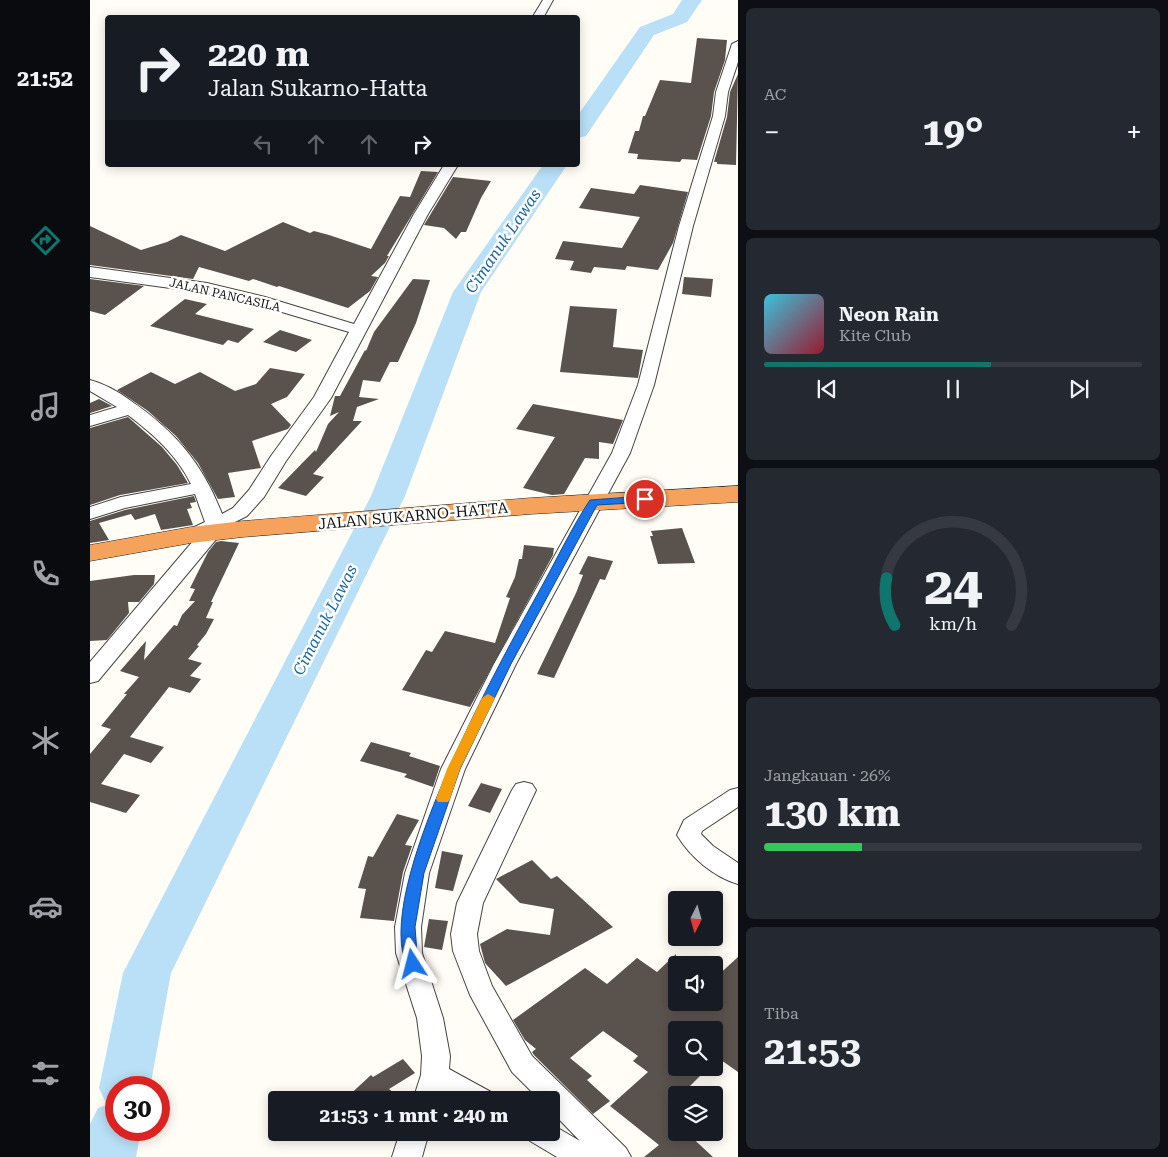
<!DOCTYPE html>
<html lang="id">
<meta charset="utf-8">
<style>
:root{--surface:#171b24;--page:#242831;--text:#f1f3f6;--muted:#9ea1a6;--line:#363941;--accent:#0f766e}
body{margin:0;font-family:"Roboto Serif",serif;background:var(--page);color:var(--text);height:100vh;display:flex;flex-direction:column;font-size:19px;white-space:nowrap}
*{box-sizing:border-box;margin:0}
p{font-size:16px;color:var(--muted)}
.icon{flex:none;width:28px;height:28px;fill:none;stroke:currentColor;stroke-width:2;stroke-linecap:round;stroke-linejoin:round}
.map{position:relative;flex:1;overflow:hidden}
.details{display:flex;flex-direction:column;gap:8px;padding:8px;background:#0d0f14;width:430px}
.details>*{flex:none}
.top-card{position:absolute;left:15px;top:15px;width:475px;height:152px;border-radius:5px;box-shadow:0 2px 12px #0003;background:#171b24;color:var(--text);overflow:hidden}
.needle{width:32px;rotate:185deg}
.tools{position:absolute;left:578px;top:891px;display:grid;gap:10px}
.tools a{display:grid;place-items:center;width:55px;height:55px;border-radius:5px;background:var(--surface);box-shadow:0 2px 12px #0003;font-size:25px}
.speed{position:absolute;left:15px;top:1076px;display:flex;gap:10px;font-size:25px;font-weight:700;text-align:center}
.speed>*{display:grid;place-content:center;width:65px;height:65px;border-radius:50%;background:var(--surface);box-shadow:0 2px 12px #0003;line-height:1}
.speed .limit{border:8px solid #d22;background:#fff;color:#111}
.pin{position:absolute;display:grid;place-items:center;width:42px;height:42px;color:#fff;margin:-21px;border:2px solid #fff;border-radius:50%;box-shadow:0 1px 5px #0007}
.me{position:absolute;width:55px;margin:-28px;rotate:351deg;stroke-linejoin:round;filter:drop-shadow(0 0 4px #0008)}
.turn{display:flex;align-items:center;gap:18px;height:105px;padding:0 20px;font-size:22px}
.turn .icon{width:65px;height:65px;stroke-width:2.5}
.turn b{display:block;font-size:35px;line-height:42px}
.lanes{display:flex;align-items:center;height:48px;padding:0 20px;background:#0003;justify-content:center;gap:25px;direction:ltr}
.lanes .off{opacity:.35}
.big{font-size:38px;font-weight:700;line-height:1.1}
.details .tile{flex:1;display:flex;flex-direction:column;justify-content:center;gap:8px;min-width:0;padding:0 18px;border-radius:8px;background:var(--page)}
.details .dial{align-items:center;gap:0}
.dial svg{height:130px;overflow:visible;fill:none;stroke:var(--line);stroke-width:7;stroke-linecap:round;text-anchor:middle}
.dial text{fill:var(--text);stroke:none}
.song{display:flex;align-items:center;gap:15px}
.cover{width:60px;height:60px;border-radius:8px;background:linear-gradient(135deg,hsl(190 70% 55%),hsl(350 70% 35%))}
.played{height:5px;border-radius:2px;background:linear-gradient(90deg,var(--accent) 60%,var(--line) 60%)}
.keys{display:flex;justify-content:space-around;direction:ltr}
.heat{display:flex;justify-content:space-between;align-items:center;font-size:28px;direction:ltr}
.charge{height:8px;border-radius:4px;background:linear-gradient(90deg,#34c759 26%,var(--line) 0)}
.trip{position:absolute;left:178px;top:1091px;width:292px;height:50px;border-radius:5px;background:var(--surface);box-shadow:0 2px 12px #0003;font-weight:700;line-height:50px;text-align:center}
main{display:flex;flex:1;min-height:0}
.tabs{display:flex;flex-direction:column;width:90px;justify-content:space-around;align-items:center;background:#090b0e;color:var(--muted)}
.tabs .icon{width:35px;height:35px}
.tabs .current{color:var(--accent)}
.tabs b{font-size:22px;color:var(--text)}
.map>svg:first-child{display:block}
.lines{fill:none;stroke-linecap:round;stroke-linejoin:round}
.river{fill:#b9e0f7;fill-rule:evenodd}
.building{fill:#5a524d}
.street-casing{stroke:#444;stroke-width:2}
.highway-casing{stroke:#222;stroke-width:1}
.street{fill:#fff;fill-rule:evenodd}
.highway{fill:#f5a25d;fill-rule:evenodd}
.route{fill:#1a73e8;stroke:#114b97}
.slow{fill:#f59e0b}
.labels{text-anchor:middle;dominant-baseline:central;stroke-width:5;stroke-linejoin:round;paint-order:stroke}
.far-street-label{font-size:12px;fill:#111;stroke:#fff}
.street-label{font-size:15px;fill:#111;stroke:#fff}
.water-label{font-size:16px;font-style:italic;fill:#1768a6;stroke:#fff}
</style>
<main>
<nav class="tabs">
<b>21:52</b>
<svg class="icon current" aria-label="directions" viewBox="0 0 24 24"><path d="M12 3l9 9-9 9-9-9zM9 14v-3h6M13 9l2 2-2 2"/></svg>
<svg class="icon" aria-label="music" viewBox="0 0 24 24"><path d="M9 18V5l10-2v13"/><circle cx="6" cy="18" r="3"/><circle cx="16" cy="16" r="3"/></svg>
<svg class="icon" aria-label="phone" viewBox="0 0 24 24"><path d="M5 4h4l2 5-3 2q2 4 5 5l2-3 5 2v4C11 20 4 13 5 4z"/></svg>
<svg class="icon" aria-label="climate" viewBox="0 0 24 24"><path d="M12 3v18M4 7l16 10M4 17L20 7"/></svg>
<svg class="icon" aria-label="car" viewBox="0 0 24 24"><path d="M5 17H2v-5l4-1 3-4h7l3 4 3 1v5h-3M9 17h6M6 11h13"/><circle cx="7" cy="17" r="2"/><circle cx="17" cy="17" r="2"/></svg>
<svg class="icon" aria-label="filters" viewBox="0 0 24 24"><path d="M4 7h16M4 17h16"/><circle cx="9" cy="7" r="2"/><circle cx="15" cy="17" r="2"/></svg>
</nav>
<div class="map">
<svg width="648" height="1157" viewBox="0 0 648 1157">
<rect width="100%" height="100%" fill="#fffdf5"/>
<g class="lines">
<g class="river">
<path d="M592,0H612L597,22L564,35L496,136L488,138V115L550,27L583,14Z"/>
<path d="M453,165H477L391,292L315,496L81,973L60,1088H26V1130H51L46,1157H0V1124L8,1108L19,1104L16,1103L9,1088L33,973L281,496L363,292Z"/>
</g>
</g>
<g class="building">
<path d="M607,38L637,40L635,60L624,92L621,116L607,160L592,159L590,162L547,159L548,154L538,153L545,131H549L553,116H555L570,80L601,83Z"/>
<path d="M648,74L646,165L627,164V162H624L637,117L640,92Z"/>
<path d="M331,171L348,172L297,256H299L295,263L281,276L288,277L280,291L258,308L189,286L187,287L163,279L159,281L109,267L103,279L0,265V226L51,250L77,242L91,235L135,251L193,222L220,233L224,231L239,235L281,249L310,196L320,197Z"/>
<path d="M363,177L401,181L391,198L376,232H371L366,239L354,228L334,225Z"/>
<path d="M550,185L598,192L583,243L568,270L537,266L535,270L504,267L501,273L480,270L484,261L465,259L473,241L532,248L550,217L489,208L501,188L544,194Z"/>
<path d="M594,277L623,279L621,297L592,294Z"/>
<path d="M0,279L54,286L15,315L0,311Z"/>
<path d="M323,279L340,280L326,323L308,362H300L290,382L273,380L269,397L289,399L267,407L263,421H272L223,474L234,477L216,496L188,488L225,450L226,452L238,424L249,412L240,416L245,396H250L275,350L276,351L284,332Z"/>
<path d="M95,299L117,304L105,314L164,329L148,343L138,340L133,345L60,326Z"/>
<path d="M480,306L527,309L523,347L553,350L548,378L470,372Z"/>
<path d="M190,330L222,340L206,352L173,342Z"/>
<path d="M180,368L215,374L197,397L181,404L201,425L198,429L162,441L171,468L138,473L145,497L128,499L108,463L86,436L58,411L27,390L61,372L85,384L110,372L145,391L166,384Z"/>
<path d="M9,399L22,406L0,413V403Z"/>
<path d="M443,404L533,420L523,444L509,442V459L495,458L474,494L462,495L433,488L465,437L426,429Z"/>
<path d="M38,417L72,447L87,465L98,483L30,495L0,505V428Z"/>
<path d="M104,496L106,502L100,503L102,508L97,509L103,525L71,530L65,514L45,520L41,514L9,523L19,540L0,543V521L35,510Z"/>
<path d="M592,528L605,563L568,564L560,536H563L561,531Z"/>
<path d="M131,541L149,543L121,602H123L116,618L124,619L116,634L107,645L109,646L98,659L112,663L100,676L111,679L100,693L79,687L40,737L74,747L61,763L34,754L11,784L50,795L36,813L0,802V754L21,729L11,726L37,694H34L49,677L30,671L56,641L54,660L84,625L87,626L92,615L105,601H99L105,589L100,588L118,552L126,542Z"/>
<path d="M434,545L464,548L463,555L380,707L312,690L336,650L342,652L355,631L405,643L420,598L416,597L425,577L429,559H432Z"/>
<path d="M498,556L523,561L515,580L510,579L464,678L447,674L486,593L493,575L489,574Z"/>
<path d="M44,575H65L64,584L49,602H38L39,613L17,640L0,641V581Z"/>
<path d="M281,742L321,753L319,756L350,766L343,787L314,777L317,774L270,761Z"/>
<path d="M391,783L412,789L400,813L378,806Z"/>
<path d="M307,814L329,820L315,845L322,846L313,872L304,921L270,918L276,889L268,888L278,856L283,857Z"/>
<path d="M352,851L373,855L363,891L345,888Z"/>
<path d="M442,860L461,879L467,876L523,927L416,986L395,963L390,944L417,929L460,935L464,909L430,903L406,879Z"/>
<path d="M339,919L358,921L352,950L334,947Z"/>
<path d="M586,954V1002H624V979L648,957V1072L624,1055V1030H586V1068H618L591,1095H586V1132H596L623,1157H554L569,1145L520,1106L558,1072L543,1061L548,1056L513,1031L480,1058L502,1076L497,1080L520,1101L503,1114L444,1055L442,1052L446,1049L435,1040L423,1020L495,968L517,984L547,958L567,972Z"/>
<path d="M313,1059L325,1073L299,1089L313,1100H254L281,1075L283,1077Z"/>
</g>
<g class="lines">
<defs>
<g id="street">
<path d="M453,0H463L453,18H442Z"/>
<path d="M648,41V62L638,92L635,116L603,226L564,385L540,453L426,664L375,769L339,873L331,927L332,953L353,1018L360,1056L359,1069L401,1092L405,1100H366L353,1093L351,1100H323L331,1075L332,1056L327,1018L306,953L305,927L315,873L351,769L404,664L522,453L548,385L589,226L623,116L626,92L642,44Z"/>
<path d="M354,165H368L338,214L241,398L196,461L174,497L157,516L129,530L131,533L128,537L8,681L0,683V662L104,540L96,539L93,535L96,531L115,522L105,494L35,508L0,519V507L31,497L101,484C87,455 63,434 38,415L0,426V415L27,407L0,391V380C15,384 29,392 41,401C85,431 113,464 132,514L143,508L159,490L181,456L224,397L259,332L165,304L117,293L0,277V267L117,283L175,297L264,324L324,214Z"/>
<path d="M434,782L442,784L446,790L393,903L387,934L389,951L402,986L442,1056L536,1148L541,1157H467L440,1141L436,1132H461V1124L490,1141L461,1111V1100H450L422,1072L380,995L363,951L361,934L367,903L422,790L426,784Z"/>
<path d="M648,788V807L612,831L611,834L623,846L648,863V884C624,877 600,857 587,835L594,820L640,790Z"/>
<path d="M310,1132H339L332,1157H302Z"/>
</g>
<path id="highway" d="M648,486V502L441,514L153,537L101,543L0,561V545L101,527L153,521L441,498Z"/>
</defs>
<use href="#street" class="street-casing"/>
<use href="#highway" class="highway-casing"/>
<use href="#street" class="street"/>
<use href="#highway" class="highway"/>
</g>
<path class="route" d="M555,496L559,497L561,499L559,502L507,505L421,664L370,769L334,873L325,927L327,953L330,964L328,968L323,970L318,968C279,894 413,657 452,586C468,557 482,527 500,500Z"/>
<path class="slow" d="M398,694L405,698L370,769L360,799L358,802H348L346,799L357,769L392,698Z"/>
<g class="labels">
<g class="far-street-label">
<text transform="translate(135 295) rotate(13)">JALAN PANCASILA</text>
</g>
<g class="street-label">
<text transform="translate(323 516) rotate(-5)">JALAN SUKARNO-HATTA</text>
</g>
<g class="water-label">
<text transform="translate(413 241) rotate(-56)">Cimanuk Lawas</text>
<text transform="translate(235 620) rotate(-63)">Cimanuk Lawas</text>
</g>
</g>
</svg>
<div class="tools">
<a><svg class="needle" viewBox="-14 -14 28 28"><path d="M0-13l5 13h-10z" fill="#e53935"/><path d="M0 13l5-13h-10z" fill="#9ea1a6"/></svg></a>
<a><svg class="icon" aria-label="sound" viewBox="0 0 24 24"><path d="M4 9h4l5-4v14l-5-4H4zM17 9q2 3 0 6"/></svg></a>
<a><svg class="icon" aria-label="search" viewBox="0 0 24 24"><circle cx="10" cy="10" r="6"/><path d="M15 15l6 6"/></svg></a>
<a><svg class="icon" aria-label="layers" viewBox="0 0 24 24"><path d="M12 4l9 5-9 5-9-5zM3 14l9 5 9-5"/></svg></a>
</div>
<div class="speed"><div class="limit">30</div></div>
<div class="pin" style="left:555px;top:499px;background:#d93025"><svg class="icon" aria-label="arrive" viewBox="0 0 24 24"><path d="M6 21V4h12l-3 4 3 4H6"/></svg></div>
<svg class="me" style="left:323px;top:964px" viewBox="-20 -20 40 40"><path d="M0-17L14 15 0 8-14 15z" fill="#1a73e8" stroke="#fff" stroke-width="4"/></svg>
<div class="trip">21:53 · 1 mnt · 240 m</div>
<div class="top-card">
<div class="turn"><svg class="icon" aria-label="right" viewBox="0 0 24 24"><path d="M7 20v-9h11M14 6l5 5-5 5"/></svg><div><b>220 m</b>Jalan Sukarno-Hatta</div></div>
<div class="lanes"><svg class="icon off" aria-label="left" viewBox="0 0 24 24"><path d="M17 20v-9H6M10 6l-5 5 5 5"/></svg><svg class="icon off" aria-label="ahead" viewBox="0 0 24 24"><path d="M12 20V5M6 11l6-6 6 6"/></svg><svg class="icon off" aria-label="ahead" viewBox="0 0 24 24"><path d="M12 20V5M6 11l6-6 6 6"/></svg><svg class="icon" aria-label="right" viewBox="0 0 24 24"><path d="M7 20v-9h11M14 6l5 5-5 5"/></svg></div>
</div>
</div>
<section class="details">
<div class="tile"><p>AC</p>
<div class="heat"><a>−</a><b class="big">19°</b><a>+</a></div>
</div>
<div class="tile">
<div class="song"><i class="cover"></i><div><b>Neon Rain</b><p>Kite Club</p></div></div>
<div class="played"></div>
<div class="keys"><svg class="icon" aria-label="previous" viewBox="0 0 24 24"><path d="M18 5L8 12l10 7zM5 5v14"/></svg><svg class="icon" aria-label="pause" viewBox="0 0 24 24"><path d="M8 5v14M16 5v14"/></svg><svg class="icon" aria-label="next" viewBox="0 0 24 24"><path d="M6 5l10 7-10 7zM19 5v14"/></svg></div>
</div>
<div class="tile dial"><svg viewBox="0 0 100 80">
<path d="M14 69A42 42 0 1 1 86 69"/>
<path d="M14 69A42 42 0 0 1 9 40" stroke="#0f766e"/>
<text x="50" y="56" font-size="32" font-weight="700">24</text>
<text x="50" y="72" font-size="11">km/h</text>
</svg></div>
<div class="tile"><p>Jangkauan · 26%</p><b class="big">130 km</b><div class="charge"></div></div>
<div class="tile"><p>Tiba</p><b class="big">21:53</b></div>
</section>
</main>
